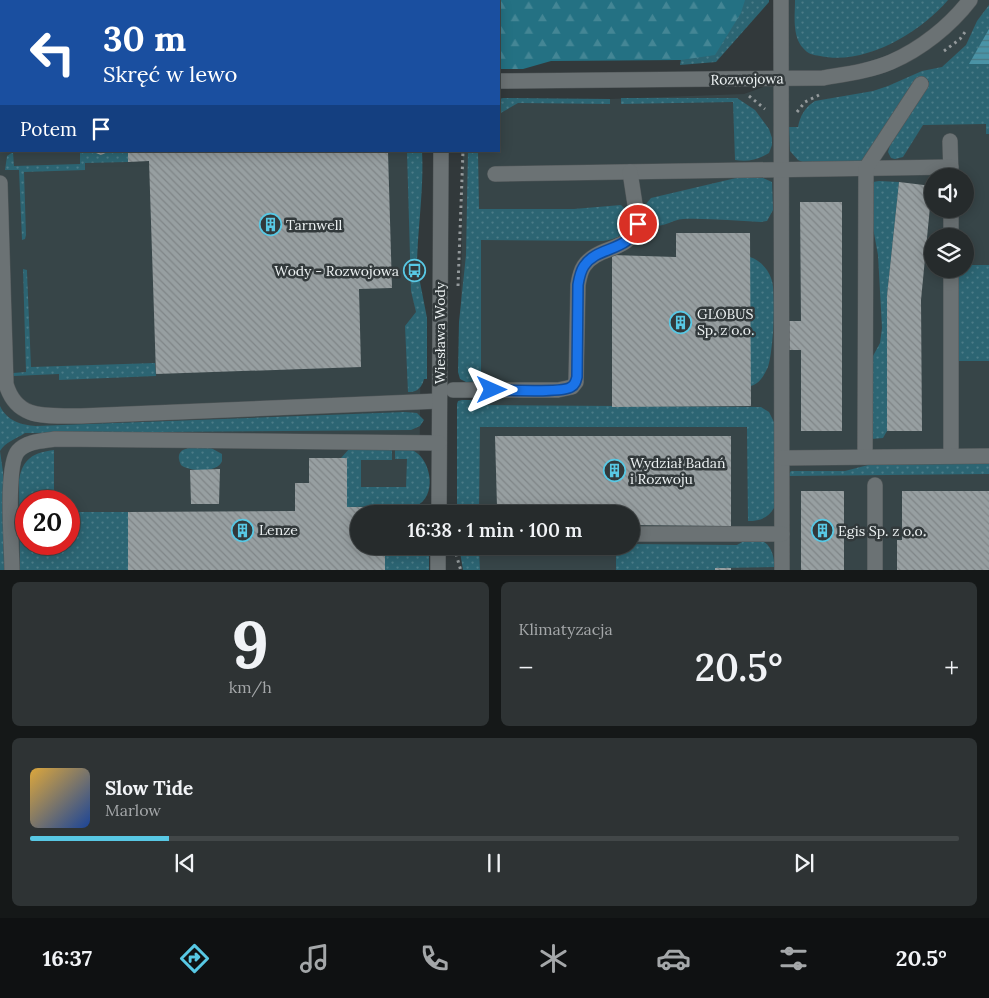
<!DOCTYPE html>
<html lang="pl">
<meta charset="utf-8">
<style>
:root{--surface:#262b2c;--page:#2e3334;--text:#f1f3f6;--muted:#a4a7a9;--line:#424748;--accent:#58c8e4}
body{margin:0;font-family:Lora,serif;background:var(--page);color:var(--text);height:100vh;display:flex;flex-direction:column;font-size:19px;white-space:nowrap}
*{box-sizing:border-box;margin:0}
p{font-size:16px;color:var(--muted)}
.icon{flex:none;width:28px;height:28px;fill:none;stroke:currentColor;stroke-width:2;stroke-linecap:round;stroke-linejoin:round}
.map{position:relative;height:570px;overflow:hidden}
.details{display:flex;flex-direction:column;gap:12px;padding:12px;background:#151818;flex:1}
.details>*{flex:none}
.guide{position:absolute;left:0px;top:0px;width:500px;height:152px;box-shadow:0 2px 12px #0003,0 0 0 1px var(--line);background:#1a4fa0;color:#fff;overflow:hidden}
.tools{position:absolute;left:924px;top:168px;display:grid;gap:10px}
.tools a{display:grid;place-items:center;width:50px;height:50px;border-radius:50%;background:var(--surface);box-shadow:0 2px 12px #0003,0 0 0 1px var(--line);font-size:25px}
.speed{position:absolute;left:15px;top:490px;display:flex;gap:10px;font-size:25px;font-weight:700;text-align:center}
.speed>*{display:grid;place-content:center;width:65px;height:65px;border-radius:50%;background:var(--surface);box-shadow:0 2px 12px #0003,0 0 0 1px var(--line);line-height:1}
.speed .limit{border:8px solid #d22;background:#fff;color:#111}
.pin{position:absolute;display:grid;place-items:center;width:42px;height:42px;color:#fff;margin:-21px;border:2px solid #fff;border-radius:50%;box-shadow:0 1px 5px #0007}
.me{position:absolute;width:55px;margin:-28px;rotate:90deg;stroke-linejoin:round;filter:drop-shadow(0 0 4px #0008)}
.turn{display:flex;align-items:center;gap:18px;height:105px;padding:0 20px;font-size:22px}
.turn .icon{width:65px;height:65px;stroke-width:2.5}
.turn b{display:block;font-size:35px;line-height:42px}
.then{display:flex;align-items:center;height:48px;padding:0 20px;background:#0003;gap:10px;font-size:19px}
.big{font-size:38px;font-weight:600;line-height:1.1}
.details .widget{flex:1;display:flex;flex-direction:column;justify-content:center;gap:8px;min-width:0;padding:0 18px;border-radius:8px;background:var(--page)}
.details .dial{align-items:center;gap:0}
.dial b{font-size:65px;line-height:1}
.song{display:flex;align-items:center;gap:15px}
.cover{width:60px;height:60px;border-radius:8px;background:linear-gradient(135deg,hsl(40 70% 55%),hsl(220 70% 35%))}
.played{height:5px;border-radius:2px;background:linear-gradient(90deg,var(--accent) 15%,var(--line) 15%)}
.keys{display:flex;justify-content:space-around;direction:ltr}
.heat{display:flex;justify-content:space-between;align-items:center;font-size:28px;direction:ltr}
.details .tiles{flex:1;display:grid;gap:12px;grid-template-columns:1fr 1fr}
.widget:last-child{grid-column:span 2}
.trip{position:absolute;left:350px;top:505px;width:290px;height:50px;border-radius:25px;background:var(--surface);box-shadow:0 2px 12px #0003,0 0 0 1px var(--line);font-weight:600;line-height:50px;text-align:center}
.tabs{display:flex;height:80px;justify-content:space-around;align-items:center;background:#0f1112;color:var(--muted)}
.tabs .icon{width:35px;height:35px}
.tabs .current{color:var(--accent)}
.tabs b{font-size:22px;color:var(--text)}
.map>svg:first-child{display:block}
.built{fill:#374548;fill-rule:evenodd}
.grass{fill:url(#grass-dots)}
.forest{fill:url(#forest-firs)}
.water{fill:url(#water-rules)}
.building{fill:url(#building-back-hatch)}
.lines{fill:none;stroke-linecap:round;stroke-linejoin:round}
.minor-casing{stroke:#515759;stroke-width:16}
.path{stroke:#949a9c;stroke-width:3;stroke-dasharray:2.5 4;stroke-linecap:butt}
.minor{stroke:#6b7274;stroke-width:15}
.route-casing{stroke:#114b97;stroke-width:12}
.route{stroke:#1a73e8;stroke-width:9}
.labels{text-anchor:middle;dominant-baseline:central;stroke-width:5;stroke-linejoin:round;paint-order:stroke}
.street-label{font-size:14px;fill:#eef3f4;stroke:#32393b}
.poi-label{font-size:14px;fill:#eef3f4;stroke:#32393b;text-anchor:start}
</style>
<div class="map">
<svg width="989" height="571" viewBox="0 0 989 571">
<defs>
<pattern id="grass-dots" width="8" height="8" patternUnits="userSpaceOnUse" patternTransform="scale(1.25)"><rect width="8" height="8" fill="#2c6573"/><path d="M2 2h.1M6 6h.1" fill="none" stroke="#4b7c88" stroke-width="1.8" stroke-linecap="round"/></pattern>
<pattern id="forest-firs" width="22" height="20" patternUnits="userSpaceOnUse" patternTransform="scale(1.25)"><rect width="22" height="20" fill="#247183"/><path d="M5 1l3.5 6h-7zM16 11l3.5 6h-7z" fill="#448695"/></pattern>
<pattern id="water-rules" width="6" height="5" patternUnits="userSpaceOnUse" patternTransform="scale(1.25)"><rect width="6" height="5" fill="#4a93a6"/><path d="M0 2.5h6" fill="none" stroke="#497985"/></pattern>
<pattern id="building-back-hatch" width="6" height="6" patternUnits="userSpaceOnUse" patternTransform="scale(1.25)"><rect width="6" height="6" fill="#979fa1"/><path d="M-1 5l2 2M0 0l6 6M5-1l2 2" fill="none" stroke="#7f8587"/></pattern>
</defs>
<rect width="100%" height="100%" fill="#32393b"/>
<g class="built">
<path d="M782,0H989V570H480L479,546H631V514H479V427L461,302L463,151H499V103L744,94L782,80ZM932,176H965V209H932ZM932,236H965V269H932Z"/>
<path d="M0,105L1,151H410L413,279L421,313L419,514H359V546L422,570H0ZM26,501H69V544H26Z"/>
</g>
<g class="grass">
<path d="M0,0H310L1,1L0,62Z"/>
<path d="M697,0H769V2L716,62L680,65L688,17Z"/>
<path d="M795,0H948C920,33 864,66 820,56C813,55 808,54 803,48C792,36 795,15 795,0Z"/>
<path d="M989,5V134H986V124L923,125L903,157L895,159L891,158L888,152L890,145L929,82L927,79L921,81L865,160L858,163L803,162L798,160L790,151L789,127H798C800,116 805,107 815,101L873,91L888,86L922,71L942,67L966,45L977,21Z"/>
<path d="M503,98L610,99V104L518,103L499,114V99Z"/>
<path d="M621,98H737L755,110L769,129L772,138V145L769,153C757,160 748,162 735,160L733,102L621,104Z"/>
<path d="M80,151H128V162L85,163V170L24,172L26,235L25,239L22,240L19,170H5L7,156L13,152L14,166L80,164Z"/>
<path d="M407,151H422C424,188 418,225 417,263H414V276L419,277L427,318V379H424C422,387 417,393 408,392L405,326L416,312L411,291Z"/>
<path d="M468,151H478L479,209H574L621,205L626,210L630,223C625,236 616,239 603,241L481,240V381L466,382L460,379L458,372L459,322L466,255Z"/>
<path d="M736,178H763L772,182L773,210L767,221L761,222C735,221 709,218 683,219C670,220 666,228 650,225C642,215 642,207 651,198Z"/>
<path d="M879,181L899,182L887,296V431L883,438L871,439L873,356L880,343L882,328L878,255L871,217L873,182Z"/>
<path d="M750,257C760,260 768,269 771,278C777,292 773,353 768,367C764,375 760,384 750,386Z"/>
<path d="M965,265H989V361H952L953,269H965Z"/>
<path d="M23,269L27,270V273L31,367L155,363L156,376L59,380V374L13,376V373L26,372Z"/>
<path d="M462,400H481V405L761,407L769,412L774,422L776,460V504C770,517 762,521 748,521L747,427H480L479,514H457V404L458,401Z"/>
<path d="M0,406C7,421 21,425 36,426L405,412L417,413L424,420L420,426L411,430L25,433C16,439 5,442 0,451L3,472L4,570L0,571Z"/>
<path d="M206,447L211,448L222,454V461C218,473 190,472 181,465C172,445 194,448 206,447Z"/>
<path d="M349,449H392V460H361V487H406L407,459H395V449C401,449 409,448 414,451C432,461 437,497 416,506C407,510 395,507 385,507C373,506 360,507 347,507L341,458Z"/>
<path d="M54,450V501H26V544H69V512H128V570L20,571L19,480C23,458 33,453 54,450Z"/>
<path d="M989,459V474L787,476L791,471H845L872,464Z"/>
<path d="M744,541C749,541 757,540 762,541C771,544 775,558 774,567L715,568V571L616,570V546H631V544L737,545Z"/>
<path d="M385,546H429V570L385,571Z"/>
<path d="M459,546H479L480,570H463Z"/>
</g>
<path class="forest" d="M310,0H745L741,13L715,55L681,60L551,61L523,69H499V1Z"/>
<path class="water" d="M989,29V64H969Z"/>
<g class="building">
<path d="M91,151H110L101,155Z"/>
<path d="M128,151H348V153L388,152L392,288L359,289L361,367L156,374L149,161L128,162Z"/>
<path d="M899,182L932,186L921,300L922,431H887V296Z"/>
<path d="M800,202H842V431H801V350H789V321H801Z"/>
<path d="M676,233H750L751,406L612,407V255L676,257Z"/>
<path d="M495,436H731V526L631,525V514H516V506L497,507Z"/>
<path d="M309,458H347V507H385V514H359V546H385V571H128V512L295,511V483H309Z"/>
<path d="M220,469L219,504H191L190,470Z"/>
<rect x="801" y="491" width="43" height="80"/>
<path d="M902,491H989V571H897V540H902Z"/>
<rect x="715" y="568" width="16" height="3"/>
</g>
<g class="lines">
<defs>
<g id="minor">
<path d="M781,0L782,571"/>
<path d="M499,81L823,78C846,74 870,71 891,62C921,49 950,26 970,0"/>
<path d="M0,82H1"/>
<path d="M950,141L951,176"/>
<path d="M495,174L951,167"/>
<path d="M0,183L6,384C17,422 49,415 81,416L439,401"/>
<path d="M951,209V236"/>
<path d="M951,269V456"/>
<path d="M453,390H558L572,387L576,382L578,285C579,279 580,272 584,266C598,245 629,253 638,224L630,172"/>
<path d="M865,457L866,168L921,84"/>
<path d="M782,458L989,456"/>
<path d="M875,485V571"/>
<path d="M439,514L441,151"/>
<path d="M631,534H782"/>
<path d="M12,571C12,548 5,466 18,451C27,441 43,441 55,439L439,443"/>
<path d="M438,571V546"/>
</g>
</defs>
<use href="#minor" class="minor-casing"/>
<g class="path">
<path d="M944,51L960,39L965,32"/>
<path d="M749,96L765,109"/>
<path d="M797,112L805,102L819,95"/>
<path d="M458,286L463,151"/>
<path d="M456,554L461,571"/>
</g>
<use href="#minor" class="minor"/>
</g>
<g class="lines">
<defs>
<path id="route" d="M492,390C505,390 563,393 571,387C575,385 576,381 577,377L578,285C579,279 580,272 584,266C598,245 629,253 638,224"/>
</defs>
<use href="#route" class="route-casing"/>
<use href="#route" class="route"/>
</g>
<defs>
<symbol id="building-ring" viewBox="-11 -11 22 22"><circle r="9.5" fill="#32393b" stroke="#58c8e4" stroke-width="1.5"/><path d="M-4-6H4V6H1V3H-1V6H-4ZM-2.5-4.3h1.7v1.8h-1.7ZM.8-4.3h1.7v1.8H.8ZM-2.5-1h1.7V.8h-1.7ZM.8-1h1.7V.8H.8Z" fill="#58c8e4"/></symbol>
<symbol id="bus-ring" viewBox="-11 -11 22 22"><circle r="9.5" fill="#32393b" stroke="#58c8e4" stroke-width="1.5"/><path d="M-5-6H5V4H4V6H2V4H-2V6H-4V4H-5ZM-3.5-4V0h7V-4ZM-3.5 1.2v1.5H-2V1.2ZM2 1.2v1.5H3.5V1.2Z" fill="#58c8e4"/></symbol>
</defs>
<g fill-rule="evenodd">
<use href="#building-ring" x="258" y="212" width="25" height="25"/>
<use href="#bus-ring" x="402" y="258" width="25" height="25"/>
<use href="#building-ring" x="668" y="310" width="25" height="25"/>
<use href="#building-ring" x="602" y="458" width="25" height="25"/>
<use href="#building-ring" x="230" y="518" width="25" height="25"/>
<use href="#building-ring" x="810" y="518" width="25" height="25"/>
</g>
<g class="labels">
<g class="street-label">
<text transform="translate(747 79) rotate(-1)">Rozwojowa</text>
<text transform="translate(440 333) rotate(-90)">Wiesława Wody</text>
</g>
<g class="poi-label">
<text x="286" y="225">Tarnwell</text>
<text x="399" y="271" text-anchor="end">Wody - Rozwojowa</text>
<text x="697" y="314">GLOBUS<tspan x="697" dy="16">Sp. z o.o.</tspan></text>
<text x="630" y="463">Wydział Badań<tspan x="630" dy="16">i Rozwoju</tspan></text>
<text x="259" y="530">Lenze</text>
<text x="838" y="531">Egis Sp. z o.o.</text>
</g>
</g>
</svg>
<div class="tools">
<a><svg class="icon" aria-label="sound" viewBox="0 0 24 24"><path d="M4 9h4l5-4v14l-5-4H4zM17 9q2 3 0 6"/></svg></a>
<a><svg class="icon" aria-label="layers" viewBox="0 0 24 24"><path d="M12 4l9 5-9 5-9-5zM3 14l9 5 9-5"/></svg></a>
</div>
<div class="speed"><div class="limit">20</div></div>
<div class="pin" style="left:638px;top:224px;background:#d93025"><svg class="icon" aria-label="arrive" viewBox="0 0 24 24"><path d="M6 21V4h12l-3 4 3 4H6"/></svg></div>
<svg class="me" style="left:492px;top:390px" viewBox="-20 -20 40 40"><path d="M0-17L14 15 0 8-14 15z" fill="#1a73e8" stroke="#fff" stroke-width="4"/></svg>
<div class="trip">16:38 · 1 min · 100 m</div>
<div class="guide">
<div class="turn"><svg class="icon" aria-label="left" viewBox="0 0 24 24"><path d="M17 20v-9H6M10 6l-5 5 5 5"/></svg><div><b>30 m</b>Skręć w lewo</div></div>
<div class="then">Potem<svg class="icon" aria-label="arrive" viewBox="0 0 24 24"><path d="M6 21V4h12l-3 4 3 4H6"/></svg></div>
</div>
</div>
<section class="details">
<div class="tiles">
<div class="widget dial"><b>9</b><p>km/h</p></div>
<div class="widget"><p>Klimatyzacja</p>
<div class="heat"><a>−</a><b class="big">20.5°</b><a>+</a></div>
</div>
<div class="widget">
<div class="song"><i class="cover"></i><div><b>Slow Tide</b><p>Marlow</p></div></div>
<div class="played"></div>
<div class="keys"><svg class="icon" aria-label="previous" viewBox="0 0 24 24"><path d="M18 5L8 12l10 7zM5 5v14"/></svg><svg class="icon" aria-label="pause" viewBox="0 0 24 24"><path d="M8 5v14M16 5v14"/></svg><svg class="icon" aria-label="next" viewBox="0 0 24 24"><path d="M6 5l10 7-10 7zM19 5v14"/></svg></div>
</div>
</div>
</section>
<nav class="tabs">
<b>16:37</b>
<svg class="icon current" aria-label="directions" viewBox="0 0 24 24"><path d="M12 3l9 9-9 9-9-9zM9 14v-3h6M13 9l2 2-2 2"/></svg>
<svg class="icon" aria-label="music" viewBox="0 0 24 24"><path d="M9 18V5l10-2v13"/><circle cx="6" cy="18" r="3"/><circle cx="16" cy="16" r="3"/></svg>
<svg class="icon" aria-label="phone" viewBox="0 0 24 24"><path d="M5 4h4l2 5-3 2q2 4 5 5l2-3 5 2v4C11 20 4 13 5 4z"/></svg>
<svg class="icon" aria-label="climate" viewBox="0 0 24 24"><path d="M12 3v18M4 7l16 10M4 17L20 7"/></svg>
<svg class="icon" aria-label="car" viewBox="0 0 24 24"><path d="M5 17H2v-5l4-1 3-4h7l3 4 3 1v5h-3M9 17h6M6 11h13"/><circle cx="7" cy="17" r="2"/><circle cx="17" cy="17" r="2"/></svg>
<svg class="icon" aria-label="filters" viewBox="0 0 24 24"><path d="M4 7h16M4 17h16"/><circle cx="9" cy="7" r="2"/><circle cx="15" cy="17" r="2"/></svg>
<b>20.5°</b>
</nav>
